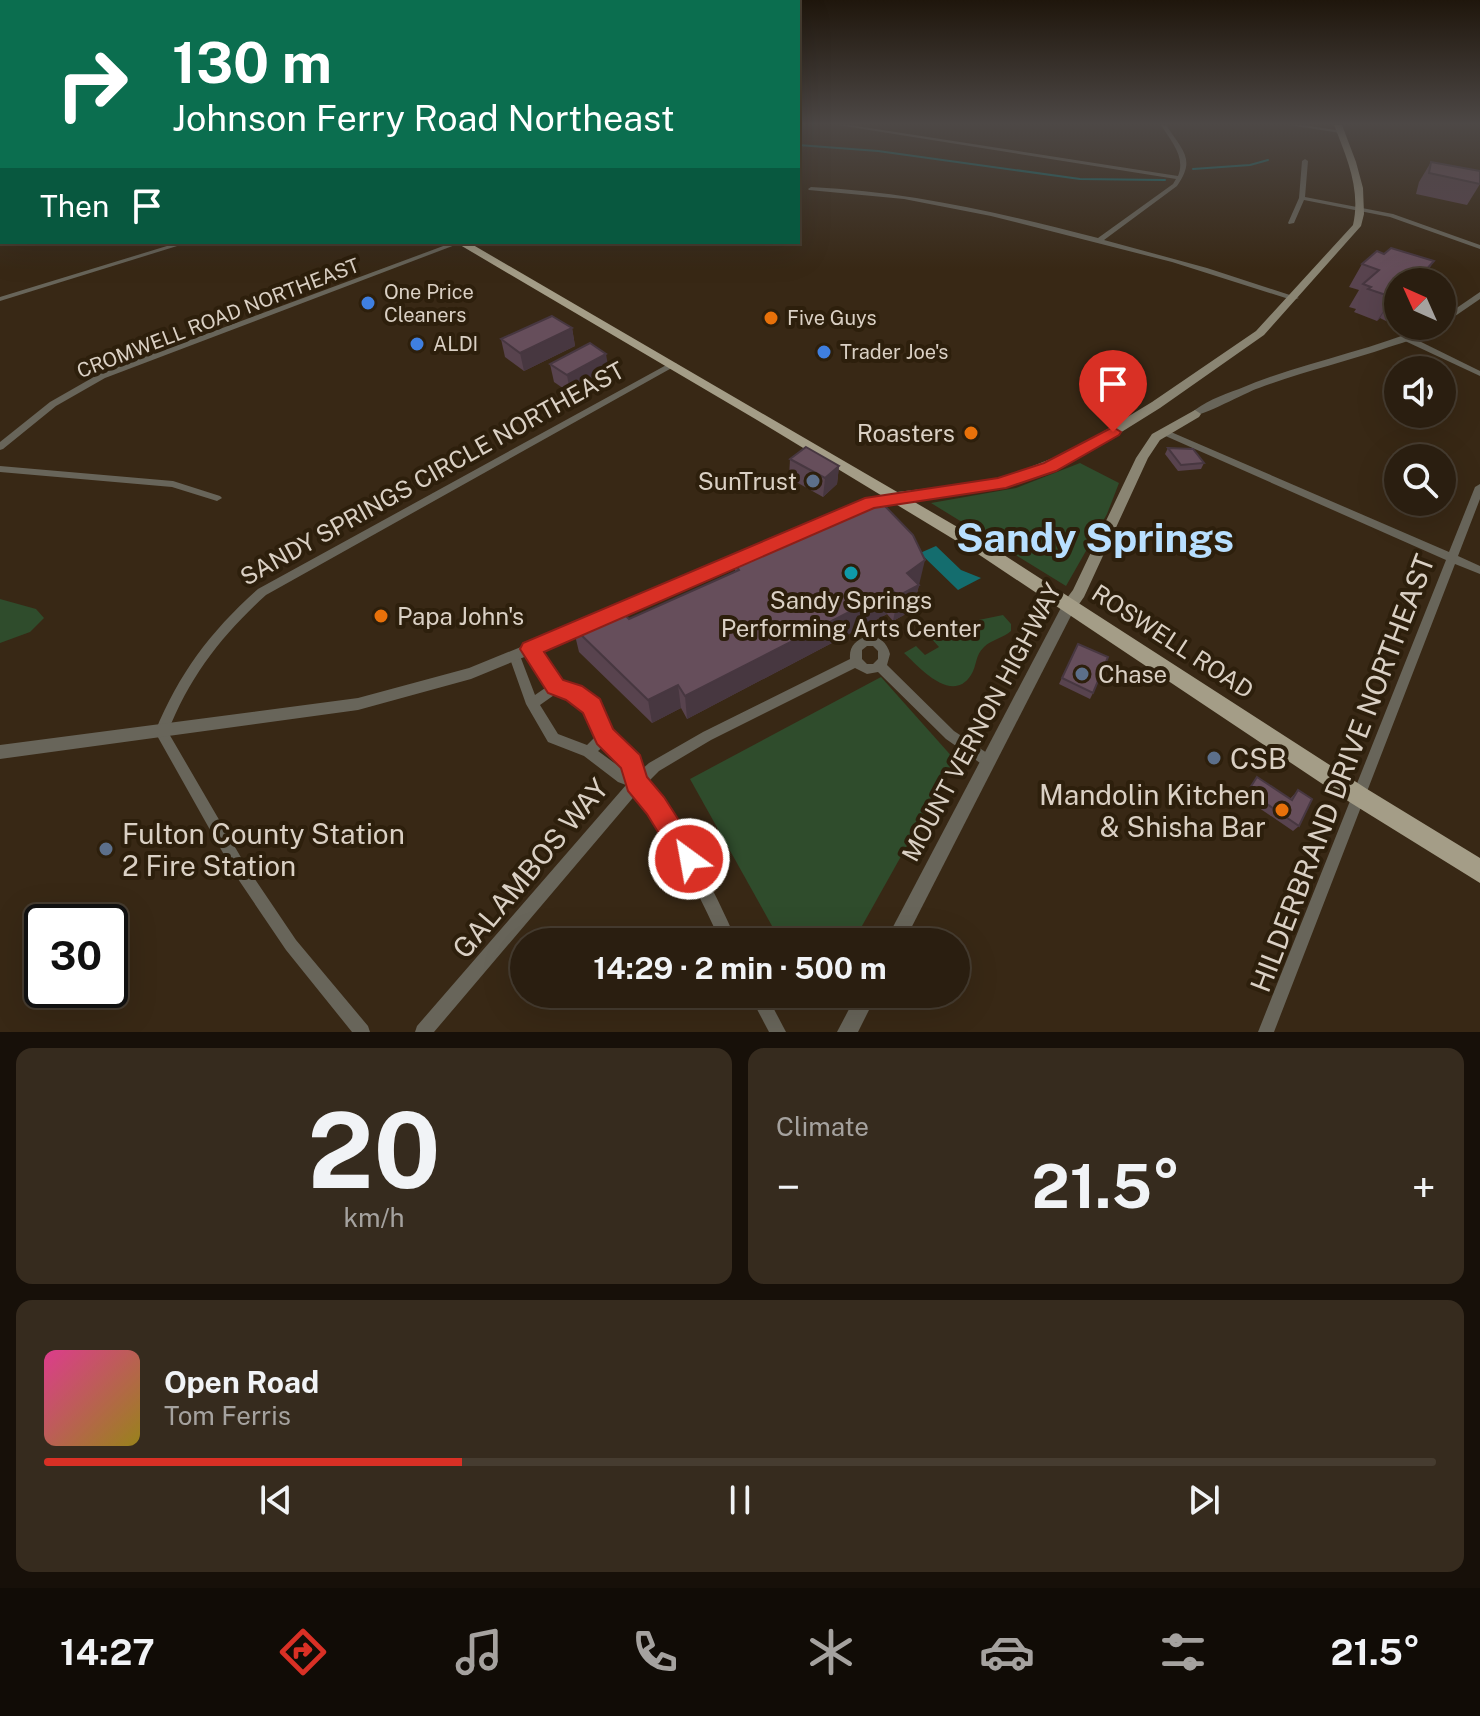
<!DOCTYPE html>
<meta charset="utf-8">
<style>
:root{--surface:#2a1e10;--page:#362b1e;--text:#f1f3f6;--muted:#a5a29f;--line:#463c30;--accent:#d93025}
body{margin:0;font-family:"Public Sans",sans-serif;background:var(--page);color:var(--text);height:100vh;display:flex;flex-direction:column;font-size:30px;white-space:nowrap}
*{box-sizing:border-box;margin:0}
p{font-size:26px;color:var(--muted)}
.icon{flex:none;width:44px;height:44px;fill:none;stroke:currentColor;stroke-width:2;stroke-linecap:round;stroke-linejoin:round}
.map{position:relative;height:1032px;overflow:hidden}
.side{display:flex;flex-direction:column;gap:16px;padding:16px;background:#171009;flex:1}
.side>*{flex:none}
.guide{position:absolute;left:0px;top:0px;width:800px;height:244px;box-shadow:0 8px 32px #0002,0 0 0 2px var(--line);background:#0b6e4f;color:#fff;overflow:hidden}
.needle{width:52px;rotate:315deg}
.buttons{position:absolute;left:1384px;top:268px;display:grid;gap:16px}
.buttons a{display:grid;place-items:center;width:72px;height:72px;border-radius:50%;background:var(--surface);box-shadow:0 8px 32px #0002,0 0 0 2px var(--line);font-size:40px}
.speed{position:absolute;left:24px;top:904px;display:flex;gap:16px;font-size:40px;font-weight:700;text-align:center}
.speed>*{display:grid;place-content:center;width:104px;height:104px;border-radius:50%;background:var(--surface);box-shadow:0 8px 32px #0002,0 0 0 2px var(--line);line-height:1}
.speed .limit{border:4px solid #111;border-radius:12px;background:#fff;color:#111}
.pin{position:absolute;display:grid;place-items:center;width:68px;height:68px;color:#fff;margin:-82px -34px;border-radius:50% 50% 50% 0;rotate:-45deg;box-shadow:0 0 8px #0007}
.pin .icon{rotate:45deg}
.me{position:absolute;width:88px;margin:-44px;rotate:328deg;stroke-linejoin:round;filter:drop-shadow(0 0 6px #0008)}
.turn{display:flex;align-items:center;gap:28px;height:168px;padding:0 40px;font-size:36px}
.turn .icon{width:104px;height:104px;stroke-width:2.5}
.turn b{display:block;font-size:56px;line-height:68px}
.then{display:flex;align-items:center;height:76px;padding:0 40px;background:#0003;gap:16px;font-size:30px}
.big{font-size:60px;font-weight:700;line-height:1.1}
.side .widget{flex:1;display:flex;flex-direction:column;justify-content:center;gap:12px;min-width:0;padding:0 28px;border-radius:16px;background:var(--page)}
.side .dial{align-items:center;gap:0}
.dial b{font-size:104px;line-height:1}
.song{display:flex;align-items:center;gap:24px}
.cover{width:96px;height:96px;border-radius:12px;background:linear-gradient(135deg,hsl(330 70% 55%),hsl(50 70% 35%))}
.played{height:8px;border-radius:4px;background:linear-gradient(90deg,var(--accent) 30%,var(--line) 30%)}
.keys{display:flex;justify-content:space-around;direction:ltr}
.heat{display:flex;justify-content:space-between;align-items:center;font-size:44px;direction:ltr}
.side .tiles{flex:1;display:grid;gap:16px;grid-template-columns:1fr 1fr}
.widget:last-child{grid-column:span 2}
.trip{position:absolute;left:510px;top:928px;width:460px;height:80px;border-radius:40px;background:var(--surface);box-shadow:0 8px 32px #0002,0 0 0 2px var(--line);font-weight:700;line-height:80px;text-align:center}
.menu{display:flex;height:128px;justify-content:space-around;align-items:center;background:#110c06;color:var(--muted)}
.menu .icon{width:56px;height:56px}
.menu .on{color:var(--accent)}
.menu b{font-size:36px;color:var(--text)}
.map>svg:first-child{display:block}
.green{fill:#2f4c2c}
.water{fill:#146d6e}
.lines{fill:none;stroke-linecap:round;stroke-linejoin:round}
.stream{stroke:#146d6e;stroke-width:2}
.minor{fill:#68655a;fill-rule:evenodd}
.tertiary{fill:#68655a;fill-rule:evenodd}
.secondary{fill:#8a8573;fill-rule:evenodd}
.primary{fill:#a49d87;fill-rule:evenodd}
.wall{fill:#58434e}
.shaded-wall{fill:#473740}
.building{fill:#664e5b;stroke:#473740;stroke-width:2}
.route{fill:#d93025;stroke:#8d1f18;stroke-width:2}
.shop-dot{fill:#3f7fe0;stroke:#2d1f0c;stroke-width:3}
.food-dot{fill:#e8710a;stroke:#2d1f0c;stroke-width:3}
.service-dot{fill:#5c6f8a;stroke:#2d1f0c;stroke-width:3}
.culture-dot{fill:#0f9aa8;stroke:#2d1f0c;stroke-width:3}
.labels{text-anchor:middle;dominant-baseline:central;stroke-width:8;stroke-linejoin:round;paint-order:stroke}
.far-poi-label{font-size:20px;fill:#dad0c4;stroke:#2d1f0c;text-anchor:start}
.far-street-label{font-size:20px;fill:#dad0c4;stroke:#2d1f0c}
.poi-label{font-size:24px;fill:#dad0c4;stroke:#2d1f0c;text-anchor:end}
.street-label{font-size:24px;fill:#dad0c4;stroke:#2d1f0c}
.near-poi-label{font-size:28px;fill:#dad0c4;stroke:#2d1f0c;text-anchor:start}
.near-street-label{font-size:28px;fill:#dad0c4;stroke:#2d1f0c}
.town-label{font-size:40px;font-weight:bold;fill:#b8dfff;stroke:#2d1f0c}
</style>
<div class="map">
<svg width="1480" height="1032" viewBox="0 0 1480 1032">
<rect width="100%" height="100%" fill="#382815"/>
<g class="green">
<path d="M1080,463L1119,483L1107,514L1066,586L931,503L1016,488Z"/>
<path d="M0,599L36,609L44,618L30,632L0,643Z"/>
<path d="M1003,615L1011,624V631C1003,638 991,640 984,647C975,655 977,666 971,675C952,705 919,667 904,653L916,646L925,655L939,647L930,637L964,623Z"/>
<path d="M881,677L955,760L853,942H781L690,779Z"/>
</g>
<path class="water" d="M936,546L961,570L981,578L958,590L920,553Z"/>
<g class="lines">
<g class="stream">
<path d="M798,145L878,151L1080,179L1165,180"/>
<path d="M1193,169L1250,165L1268,160"/>
</g>
<g class="minor">
<path d="M838,125H850L1178,176C1186,157 1171,141 1161,125H1166C1183,151 1196,159 1177,186L1104,240L1207,268L1299,298L1292,300L1172,262L991,216L904,199L809,190L808,189L811,187C912,192 1001,213 1098,238L1173,184L1176,179Z"/>
<path d="M1289,125H1303L1343,131L1340,133Z"/>
<path d="M1305,159L1308,161L1305,197L1393,214L1480,245V249L1390,217L1304,200L1294,223L1289,224L1288,223L1299,198L1302,161Z"/>
<path d="M180,242H190L0,301V297Z"/>
<path d="M454,242H463L105,378L56,406L3,449L0,450V442L50,402L99,374Z"/>
<path d="M1405,337H1411L1480,371V376L1405,341Z"/>
<path d="M670,363H676L677,365L266,595C223,634 189,677 168,732L246,866L296,940L368,1026L370,1032H352L286,950L236,876L155,732C179,673 211,631 258,589Z"/>
<path d="M1164,429L1449,552L1475,487L1480,484V499L1458,556L1480,566V574L1455,564L1274,1032H1258L1446,560L1161,434L1160,432Z"/>
<path d="M0,466L173,481L220,496L222,498L217,501L172,487L0,472Z"/>
<path d="M867,636C879,636 887,642 890,654L887,665L954,731L993,757L995,761L993,765L988,767L983,765L946,739L878,672L867,674L855,668L711,740L659,771L646,784C683,831 713,886 737,942H721C696,889 673,840 637,793L434,1032H415L417,1026L626,785L618,782L584,756L548,742L526,704L509,656L511,653L515,651L519,653L535,695L548,686L524,649L526,646L530,644L534,646L560,683L578,689L596,702L610,732L636,759L640,771L649,763L703,732L850,659C849,646 856,640 867,636ZM867,646H873L878,651V659L873,664H867L862,659V650ZM557,693C585,702 587,709 598,734L587,745L558,734L540,705ZM605,745L625,766L628,773L598,751Z"/>
<path d="M749,994H766L786,1032H769Z"/>
</g>
<g class="tertiary">
<path d="M1480,292V299L1442,325V318Z"/>
<path d="M1427,326H1440C1425,336 1406,342 1389,347C1346,362 1301,372 1259,388C1244,393 1202,417 1191,416L1190,414C1203,402 1222,395 1239,389C1300,363 1366,352 1427,326Z"/>
<path d="M897,493L903,497L901,500L864,509L613,620L608,621L603,620L601,616L603,612L857,503Z"/>
<path d="M1069,601L1074,602L1076,606L904,942H885L1064,602Z"/>
<path d="M587,620L592,621L594,625L592,629L471,679L358,710L0,759V745L358,698L469,668Z"/>
<path d="M857,994H877L858,1032H837Z"/>
</g>
<g class="secondary">
<path d="M1334,125H1342L1356,162L1363,188L1364,214L1361,226L1264,335L1160,408L1083,456L1000,489L897,502L892,500L890,497L897,492L998,480L1073,450L1152,402L1256,331L1353,225C1361,190 1347,158 1334,125Z"/>
<path d="M1195,410L1201,414L1199,417L1160,440L1148,458L1084,597C1078,605 1075,614 1063,610L1061,606L1073,590L1136,458L1152,434Z"/>
</g>
<path class="primary" d="M455,242H468L990,546L1367,789L1480,858V883L1351,803L978,554L757,420Z"/>
</g>
<g class="wall">
<path d="M1431,162L1480,184L1467,205L1416,194L1419,182Z"/>
<path d="M1384,254L1434,261L1420,282H1398V308L1386,321L1380,318L1377,321L1354,312L1356,309L1349,307L1359,290L1349,287L1362,264Z"/>
<path d="M572,328L575,346L524,371L505,357L501,339Z"/>
<path d="M550,364L609,371L570,393L554,382Z"/>
<path d="M1168,448L1204,463L1201,469L1178,471L1165,454Z"/>
<path d="M790,459L839,466L837,484L823,497L789,478Z"/>
<path d="M735,564L919,585L913,610L893,621L887,614L687,719L681,708L652,723L579,652L573,627L629,619L735,572Z"/>
<path d="M1078,644L1093,693L1090,699L1059,684Z"/>
<path d="M1257,777L1290,799L1298,790L1299,826L1293,831L1243,797Z"/>
</g>
<g class="shaded-wall">
<path d="M1434,261L1420,282H1415Z"/>
<path d="M1394,295L1380,318L1377,321L1392,297Z"/>
<path d="M1398,303V308L1386,321Z"/>
<path d="M572,328L575,346L524,371L520,353Z"/>
<path d="M606,354L609,371L570,393L567,375Z"/>
<path d="M839,466L837,484L823,497L825,478Z"/>
<path d="M925,560L913,610L893,621L898,596L907,573Z"/>
<path d="M892,590L887,614L687,719L685,696Z"/>
<path d="M678,685L681,708L652,723L648,700Z"/>
</g>
<g class="building">
<path d="M1431,162L1480,171V184L1429,173Z"/>
<path d="M1391,248L1434,261L1415,282H1398V296L1394,295L1392,297L1368,289L1371,287L1363,284L1379,270L1362,264L1377,251L1384,254Z"/>
<path d="M552,316L572,328L520,353L501,339Z"/>
<path d="M590,343L606,354L567,375L550,364Z"/>
<path d="M806,447L839,466L825,478L790,459Z"/>
<path d="M1168,448L1193,449L1204,463L1181,465Z"/>
<path d="M875,503H882L913,535L925,560L907,573L919,585L898,596L892,590L685,696L678,685L648,700L573,627L618,608L629,619L739,570L735,564Z"/>
<path d="M1078,644L1108,657L1093,693L1062,678Z"/>
<path d="M1257,777L1292,800L1298,790L1312,799L1299,826L1248,791Z"/>
</g>
<linearGradient id="sky" x2="0" y2="1"><stop stop-color="#1f160c"/><stop offset="0.46" stop-color="#4d4846"/><stop offset="1" stop-color="#4d4846" stop-opacity="0"/></linearGradient>
<rect width="1480" height="269" fill="url(#sky)"/>
<path class="route" d="M1113,427L1121,432L1119,435L1056,471L1006,488L874,508L544,652L563,680L582,686L600,699L613,729L640,755L647,777L664,797L698,850L702,859L698,868L689,872L680,868L647,814L628,791L621,768L597,744L583,713L566,700L548,693L520,649L523,643L865,498L998,478L1044,463Z"/>
<g class="shop-dot">
<circle cx="368" cy="303" r="8"/>
<circle cx="417" cy="344" r="8"/>
<circle cx="824" cy="352" r="8"/>
</g>
<g class="food-dot">
<circle cx="771" cy="318" r="8"/>
<circle cx="971" cy="433" r="8"/>
<circle cx="381" cy="616" r="8"/>
<circle cx="1282" cy="810" r="8"/>
</g>
<g class="service-dot">
<circle cx="813" cy="481" r="8"/>
<circle cx="1082" cy="674" r="8"/>
<circle cx="1214" cy="758" r="8"/>
<circle cx="106" cy="849" r="8"/>
</g>
<circle class="culture-dot" cx="851" cy="573" r="8"/>
<g class="labels">
<g class="far-poi-label">
<text x="384" y="292">One Price<tspan x="384" dy="23">Cleaners</tspan></text>
<text x="787" y="318">Five Guys</text>
<text x="433" y="344">ALDI</text>
<text x="840" y="352">Trader Joe's</text>
</g>
<g class="far-street-label">
<text transform="translate(218 318) rotate(-21)">CROMWELL ROAD NORTHEAST</text>
</g>
<g class="poi-label">
<text x="955" y="433">Roasters</text>
<text x="797" y="481">SunTrust</text>
<text x="851" y="600" text-anchor="middle">Sandy Springs<tspan x="851" dy="28">Performing Arts Center</tspan></text>
<text x="397" y="616" text-anchor="start">Papa John's</text>
<text x="1098" y="674" text-anchor="start">Chase</text>
</g>
<g class="street-label">
<text transform="translate(432 473) rotate(-29)">SANDY SPRINGS CIRCLE NORTHEAST</text>
<text transform="translate(1173 641) rotate(33)">ROSWELL ROAD</text>
<text transform="translate(981 722) rotate(-62)">MOUNT VERNON HIGHWAY</text>
</g>
<g class="near-poi-label">
<text x="1230" y="758">CSB</text>
<text x="1266" y="794" text-anchor="end">Mandolin Kitchen<tspan x="1266" dy="32">&amp; Shisha Bar</tspan></text>
<text x="122" y="833">Fulton County Station<tspan x="122" dy="32">2 Fire Station</tspan></text>
</g>
<g class="near-street-label">
<text transform="translate(1342 773) rotate(-69)">HILDERBRAND DRIVE NORTHEAST</text>
<text transform="translate(530 868) rotate(-50)">GALAMBOS WAY</text>
</g>
<g class="town-label">
<text x="1095" y="537">Sandy Springs</text>
</g>
</g>
</svg>
<div class="buttons">
<a><svg class="needle" viewBox="-14 -14 28 28"><path d="M0-13l5 13h-10z" fill="#e53935"/><path d="M0 13l5-13h-10z" fill="#a5a29f"/></svg></a>
<a><svg class="icon" aria-label="sound" viewBox="0 0 24 24"><path d="M4 9h4l5-4v14l-5-4H4zM17 9q2 3 0 6"/></svg></a>
<a><svg class="icon" aria-label="search" viewBox="0 0 24 24"><circle cx="10" cy="10" r="6"/><path d="M15 15l6 6"/></svg></a>
</div>
<div class="speed"><div class="limit">30</div></div>
<div class="pin" style="left:1113px;top:432px;background:#d93025"><svg class="icon" aria-label="arrive" viewBox="0 0 24 24"><path d="M6 21V4h12l-3 4 3 4H6"/></svg></div>
<svg class="me" style="left:689px;top:859px" viewBox="-20 -20 40 40"><circle r="17" fill="#d93025" stroke="#fff" stroke-width="3"/><path d="M0-11L8 9 0 5-8 9z" fill="#fff"/></svg>
<div class="trip">14:29 · 2 min · 500 m</div>
<div class="guide">
<div class="turn"><svg class="icon" aria-label="right" viewBox="0 0 24 24"><path d="M7 20v-9h11M14 6l5 5-5 5"/></svg><div><b>130 m</b>Johnson Ferry Road Northeast</div></div>
<div class="then">Then<svg class="icon" aria-label="arrive" viewBox="0 0 24 24"><path d="M6 21V4h12l-3 4 3 4H6"/></svg></div>
</div>
</div>
<section class="side">
<div class="tiles">
<div class="widget dial"><b>20</b><p>km/h</p></div>
<div class="widget"><p>Climate</p>
<div class="heat"><a>−</a><b class="big">21.5°</b><a>+</a></div>
</div>
<div class="widget">
<div class="song"><i class="cover"></i><div><b>Open Road</b><p>Tom Ferris</p></div></div>
<div class="played"></div>
<div class="keys"><svg class="icon" aria-label="previous" viewBox="0 0 24 24"><path d="M18 5L8 12l10 7zM5 5v14"/></svg><svg class="icon" aria-label="pause" viewBox="0 0 24 24"><path d="M8 5v14M16 5v14"/></svg><svg class="icon" aria-label="next" viewBox="0 0 24 24"><path d="M6 5l10 7-10 7zM19 5v14"/></svg></div>
</div>
</div>
</section>
<nav class="menu">
<b>14:27</b>
<svg class="icon on" aria-label="directions" viewBox="0 0 24 24"><path d="M12 3l9 9-9 9-9-9zM9 14v-3h6M13 9l2 2-2 2"/></svg>
<svg class="icon" aria-label="music" viewBox="0 0 24 24"><path d="M9 18V5l10-2v13"/><circle cx="6" cy="18" r="3"/><circle cx="16" cy="16" r="3"/></svg>
<svg class="icon" aria-label="phone" viewBox="0 0 24 24"><path d="M5 4h4l2 5-3 2q2 4 5 5l2-3 5 2v4C11 20 4 13 5 4z"/></svg>
<svg class="icon" aria-label="climate" viewBox="0 0 24 24"><path d="M12 3v18M4 7l16 10M4 17L20 7"/></svg>
<svg class="icon" aria-label="car" viewBox="0 0 24 24"><path d="M5 17H2v-5l4-1 3-4h7l3 4 3 1v5h-3M9 17h6M6 11h13"/><circle cx="7" cy="17" r="2"/><circle cx="17" cy="17" r="2"/></svg>
<svg class="icon" aria-label="filters" viewBox="0 0 24 24"><path d="M4 7h16M4 17h16"/><circle cx="9" cy="7" r="2"/><circle cx="15" cy="17" r="2"/></svg>
<b>21.5°</b>
</nav>
